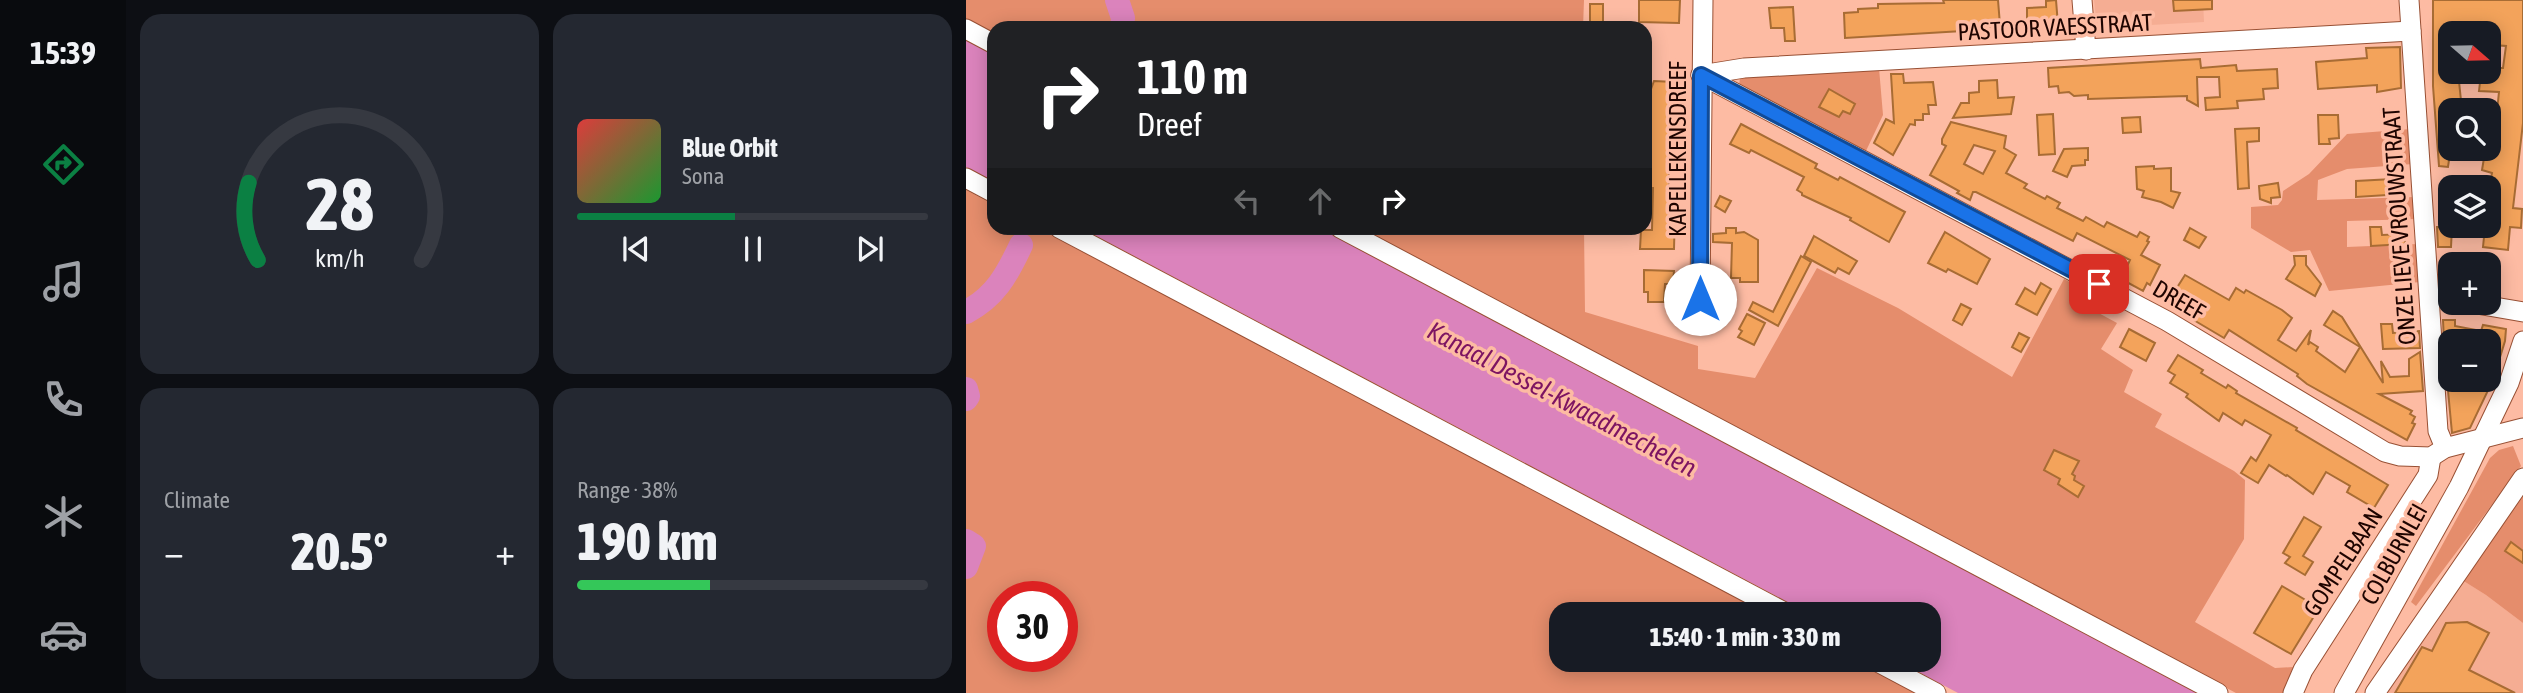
<!DOCTYPE html>
<meta charset="utf-8">
<style>
:root{--surface:#171b24;--page:#242831;--text:#f1f3f6;--muted:#9ea1a6;--line:#363941;--accent:#0b8043}
body{margin:0;font-family:"Asap Condensed",sans-serif;background:var(--page);color:var(--text);height:100vh;display:flex;flex-direction:column;font-size:26px;white-space:nowrap}
*{box-sizing:border-box;margin:0}
p{font-size:23px;color:var(--muted)}
.icon{flex:none;width:38px;height:38px;fill:none;stroke:currentColor;stroke-width:2;stroke-linecap:round;stroke-linejoin:round}
.map{position:relative;flex:1;overflow:hidden}
.details{display:flex;flex-direction:column;gap:14px;padding:14px;background:#0d0f14;width:840px}
.details>*{flex:none}
.guide{position:absolute;left:21px;top:21px;width:665px;height:214px;border-radius:21px;box-shadow:0 4px 18px #0003;background:#202124;color:#fff;overflow:hidden}
.needle{width:46px;rotate:110deg}
.fabs{position:absolute;left:1472px;top:21px;display:grid;gap:14px}
.fabs a{display:grid;place-items:center;width:63px;height:63px;border-radius:14px;background:var(--surface);box-shadow:0 4px 18px #0003;font-size:35px}
.speed{position:absolute;left:21px;top:581px;display:flex;gap:14px;font-size:35px;font-weight:700;text-align:center}
.speed>*{display:grid;place-content:center;width:91px;height:91px;border-radius:50%;background:var(--surface);box-shadow:0 4px 18px #0003;line-height:1}
.speed .limit{border:10px solid #d22;background:#fff;color:#111}
.pin{position:absolute;display:grid;place-items:center;width:60px;height:60px;color:#fff;margin:-30px;border-radius:14px;box-shadow:0 4px 10px #0006}
.me{position:absolute;width:77px;margin:-38px;rotate:0deg;stroke-linejoin:round;filter:drop-shadow(0 0 5px #0008)}
.turn{display:flex;align-items:center;gap:24px;height:147px;padding:0 35px;font-size:32px}
.turn .icon{width:91px;height:91px;stroke-width:2.5}
.turn b{display:block;font-size:49px;line-height:60px}
.lanes{display:flex;align-items:center;height:66px;padding:0 35px;background:#0003;justify-content:center;gap:35px;direction:ltr}
.lanes .off{opacity:.35}
.big{font-size:52px;font-weight:800;line-height:1.1}
.details .tile{flex:1;display:flex;flex-direction:column;justify-content:center;gap:10px;min-width:0;padding:0 24px;border-radius:21px;background:var(--page)}
.details .dial{align-items:center;gap:0}
.dial svg{height:182px;overflow:visible;fill:none;stroke:var(--line);stroke-width:7;stroke-linecap:round;text-anchor:middle}
.dial text{fill:var(--text);stroke:none}
.song{display:flex;align-items:center;gap:21px}
.cover{width:84px;height:84px;border-radius:10px;background:linear-gradient(135deg,hsl(0 70% 55%),hsl(130 70% 35%))}
.played{height:7px;border-radius:4px;background:linear-gradient(90deg,var(--accent) 45%,var(--line) 45%)}
.keys{display:flex;justify-content:space-around;direction:ltr}
.heat{display:flex;justify-content:space-between;align-items:center;font-size:38px;direction:ltr}
.charge{height:10px;border-radius:5px;background:linear-gradient(90deg,#34c759 38%,var(--line) 0)}
.details .tiles{flex:1;display:grid;gap:14px;grid-template-columns:repeat(2,1fr)}
.trip{position:absolute;left:583px;top:602px;width:392px;height:70px;border-radius:21px;background:var(--surface);box-shadow:0 4px 18px #0003;font-weight:800;line-height:70px;text-align:center}
main{display:flex;flex:1;min-height:0}
.tabs{display:flex;flex-direction:column;width:126px;justify-content:space-around;align-items:center;background:#090b0e;color:var(--muted)}
.tabs .icon{width:49px;height:49px}
.tabs .current{color:var(--accent)}
.tabs b{font-size:32px;color:var(--text)}
.map>svg:first-child{display:block}
.built{fill:#f5ad93}
.green{fill:#e58d6c;fill-rule:evenodd}
.water{fill:#db83bc}
.lines{fill:none;stroke-linecap:round;stroke-linejoin:round}
.river{stroke:#db83bc;stroke-width:24}
.building{fill:#f3a35b;stroke:#a86c34;stroke-width:2;fill-rule:evenodd}
.minor-casing{stroke:#985034;stroke-width:21}
.minor{stroke:#fff;stroke-width:19}
.route-casing{stroke:#114b97;stroke-width:18}
.route{stroke:#1a73e8;stroke-width:12}
.labels{text-anchor:middle;dominant-baseline:central;stroke-width:7;stroke-linejoin:round;paint-order:stroke}
.street-label{font-size:24px;fill:#1e0400;stroke:#fdbba3}
.water-label{font-size:26px;font-style:italic;fill:#7d1462;stroke:#fdbba3}
</style>
<main>
<nav class="tabs">
<b>15:39</b>
<svg class="icon current" aria-label="directions" viewBox="0 0 24 24"><path d="M12 3l9 9-9 9-9-9zM9 14v-3h6M13 9l2 2-2 2"/></svg>
<svg class="icon" aria-label="music" viewBox="0 0 24 24"><path d="M9 18V5l10-2v13"/><circle cx="6" cy="18" r="3"/><circle cx="16" cy="16" r="3"/></svg>
<svg class="icon" aria-label="phone" viewBox="0 0 24 24"><path d="M5 4h4l2 5-3 2q2 4 5 5l2-3 5 2v4C11 20 4 13 5 4z"/></svg>
<svg class="icon" aria-label="climate" viewBox="0 0 24 24"><path d="M12 3v18M4 7l16 10M4 17L20 7"/></svg>
<svg class="icon" aria-label="car" viewBox="0 0 24 24"><path d="M5 17H2v-5l4-1 3-4h7l3 4 3 1v5h-3M9 17h6M6 11h13"/><circle cx="7" cy="17" r="2"/><circle cx="17" cy="17" r="2"/></svg>
</nav>
<section class="details">
<div class="tiles">
<div class="tile dial"><svg viewBox="0 0 100 80">
<path d="M14 69A42 42 0 1 1 86 69"/>
<path d="M14 69A42 42 0 0 1 10 35" stroke="#0b8043"/>
<text x="50" y="56" font-size="32" font-weight="700">28</text>
<text x="50" y="72" font-size="11">km/h</text>
</svg></div>
<div class="tile">
<div class="song"><i class="cover"></i><div><b>Blue Orbit</b><p>Sona</p></div></div>
<div class="played"></div>
<div class="keys"><svg class="icon" aria-label="previous" viewBox="0 0 24 24"><path d="M18 5L8 12l10 7zM5 5v14"/></svg><svg class="icon" aria-label="pause" viewBox="0 0 24 24"><path d="M8 5v14M16 5v14"/></svg><svg class="icon" aria-label="next" viewBox="0 0 24 24"><path d="M6 5l10 7-10 7zM19 5v14"/></svg></div>
</div>
<div class="tile"><p>Climate</p>
<div class="heat"><a>−</a><b class="big">20.5°</b><a>+</a></div>
</div>
<div class="tile"><p>Range · 38%</p><b class="big">190 km</b><div class="charge"></div></div>
</div>
</section>
<div class="map">
<svg width="1557" height="693" viewBox="0 0 1557 693">
<rect width="100%" height="100%" fill="#fdbba3"/>
<g class="built">
<path d="M1128,0H1237L1238,22L1131,28Z"/>
<path d="M1496,580L1520,595L1557,623V693H1421Z"/>
</g>
<g class="green">
<path d="M0,0H618L617,28H28V35L0,20Z"/>
<path d="M913,68L917,115L899,153L773,87L774,77Z"/>
<path d="M1445,129L1447,164L1381,169L1352,180L1351,200L1449,197L1451,219L1381,221V247L1452,244L1454,282L1363,291L1344,250L1325,252L1285,228V207L1312,205L1316,200L1317,191L1343,174L1381,134Z"/>
<path d="M0,190L28,205V228H71L808,614H595V660H895L958,693H0ZM37,597H96V656H37Z"/>
<path d="M391,228H618L619,312L732,346V369L789,378L851,268L932,308L1046,377L1098,279L1136,299L1127,310L1151,323L1135,349L1167,370L1158,392L1196,414L1189,427L1268,471L1279,480L1278,539L1229,622L1309,668L1327,667L1317,693H1270Z"/>
<path d="M1547,446L1555,466L1450,606L1445,602L1524,458L1533,450Z"/>
<path d="M1557,493V623L1520,595L1496,580Z"/>
</g>
<g class="water">
<path d="M0,40L28,55V182L0,167Z"/>
<path d="M115,228H353L1231,693H992L930,660H962V614H844Z"/>
</g>
<g class="lines">
<g class="river">
<path d="M151,0L157,18L156,28"/>
<path d="M0,312C29,297 41,275 55,245"/>
<path d="M0,389L2,396L0,399"/>
<path d="M0,541L8,546L0,567"/>
</g>
</g>
<g class="building">
<path d="M673,0H714L713,23L673,22Z"/>
<path d="M977,0H1032L1034,25L997,31L879,38L878,13L892,12V9L912,8V4L978,3Z"/>
<path d="M1090,0L1092,25L1061,26V8L1080,7V1Z"/>
<path d="M1207,0H1246V9L1208,11Z"/>
<path d="M1467,0H1557V123L1547,208L1556,209L1555,228L1544,227L1542,250L1517,247L1518,237L1503,236L1504,226H1522V196L1526,173L1516,170L1519,152H1525L1526,139L1528,140L1533,92L1513,91L1515,74L1529,76L1530,68H1537L1540,46L1527,45L1528,33H1484V72H1492L1496,110H1484L1486,160H1483L1482,167L1473,166L1467,86Z"/>
<rect x="624" y="4" width="13" height="23"/>
<path d="M827,7L829,41H819L818,28H805L803,8Z"/>
<path d="M1434,47L1435,88L1411,92V85L1352,89L1350,62L1401,58L1400,48Z"/>
<path d="M1234,59L1235,68L1270,65L1271,71L1311,69L1312,88L1297,89L1298,99L1271,101L1272,108L1240,110L1239,98L1254,97L1253,77H1231L1232,106L1221,100V96L1122,99V95L1108,96L1103,92L1093,93L1092,86L1083,87L1082,68Z"/>
<path d="M925,74H937L938,83L967,82L970,105H962L963,114H957V120H949V125L944,124L927,155L908,143L920,119L928,123Z"/>
<path d="M1031,80L1032,98L1048,97L1045,114L987,118L995,103H1003V93L1013,92V81Z"/>
<path d="M688,81L708,82L707,115V133H709V167H703V195L705,196V209H709L708,249H674L675,230H686L687,188H679V141H682L683,108H679V97H682Z"/>
<path d="M863,89L889,104L884,114L877,111L873,117L853,107Z"/>
<path d="M1087,114L1089,154L1073,155L1071,115Z"/>
<path d="M1352,115H1372L1373,138L1363,139L1364,144H1353Z"/>
<path d="M1174,117L1175,132L1157,133L1156,118Z"/>
<path d="M985,122L1040,136L1038,148L1050,155L1040,173L1061,184L1058,188L1079,199L1081,196L1094,203L1091,208L1117,221L1120,217L1138,227L1141,222L1171,237L1174,232L1183,237L1181,241L1183,242L1175,255L1194,265L1184,285L1181,283L1177,291L1155,279L1164,260L1111,233L1107,241L1010,192H1007L1004,200L991,193L993,191L964,175L980,146L976,144V139ZM1008,145L1029,151L1017,174L998,164Z"/>
<path d="M775,124L851,164L849,168L872,180L874,177L939,212L923,242L884,220L885,218L836,195V193L831,190L838,177L785,150L783,153L764,144Z"/>
<path d="M1293,128V141L1281,142L1283,188L1272,189L1269,129Z"/>
<path d="M1122,148V160H1119V165L1106,166L1101,177L1087,171L1098,149Z"/>
<path d="M1188,166V169L1205,168V191L1214,193L1207,208L1195,202L1176,197L1178,191L1171,189L1170,167Z"/>
<path d="M1427,179L1436,180L1437,194L1390,197V181Z"/>
<path d="M1312,183L1314,197L1305,198V203L1294,199L1293,186Z"/>
<path d="M754,196L765,201L759,212L749,206Z"/>
<path d="M1404,227H1415L1416,235L1439,234V244L1405,246Z"/>
<path d="M1471,227H1486L1485,247H1472Z"/>
<path d="M760,228H770V233L778,232L792,240V282H774V278H765L766,243L747,242V234L760,233Z"/>
<path d="M1224,228L1240,237L1233,248L1218,240Z"/>
<path d="M979,232L1024,259L1011,284L982,269L980,272L962,263Z"/>
<path d="M848,236L891,261L883,274L872,268L869,273L838,256Z"/>
<path d="M835,256L845,262L812,326L783,310L787,302L807,312Z"/>
<path d="M1328,256H1340V265L1355,284L1349,296L1320,279L1329,265Z"/>
<path d="M678,270L708,271L707,284H699L698,302H682V292H678Z"/>
<path d="M1219,275L1263,300L1270,288L1278,293L1280,290L1316,310L1326,318L1312,340L1330,351L1345,330L1342,345L1344,342L1352,347L1350,351L1379,372L1394,347L1358,325L1367,311L1376,317L1417,383L1415,361L1424,377L1443,376V359L1454,352L1457,391L1413,394L1446,411L1444,414L1449,417L1446,423L1449,424L1441,440L1341,384L1331,376L1332,374L1263,330L1258,338L1204,306L1208,299L1205,297Z"/>
<path d="M1075,283L1085,289L1071,315L1050,304L1059,288L1069,294Z"/>
<path d="M995,304L1005,309L996,325L987,320Z"/>
<path d="M781,314L799,323L788,345L772,337L776,331L773,329Z"/>
<path d="M1477,320H1489V326L1515,331L1517,325L1540,329L1539,341L1527,380L1504,428L1486,433L1481,380H1522V341H1478Z"/>
<path d="M1415,324H1426L1427,333L1453,331L1454,348L1417,349Z"/>
<path d="M1163,329L1189,343L1180,361L1154,347Z"/>
<path d="M1053,333L1063,338L1055,352L1046,347Z"/>
<path d="M1212,355L1237,370L1235,373L1260,388L1262,385L1271,391L1270,393L1331,428L1330,430L1422,485L1408,508L1381,492L1384,486L1360,472L1347,494L1321,475L1320,476L1303,465L1292,483L1275,473L1285,457L1290,461L1305,435L1279,420L1276,425L1257,413L1253,421L1220,397L1222,394L1204,383L1209,375L1202,371Z"/>
<path d="M1088,450L1113,461L1106,474L1109,476L1108,480L1118,486L1112,497L1092,484L1094,479L1078,470Z"/>
<path d="M1338,517L1355,527L1337,556L1347,562L1339,575L1319,563L1324,557L1317,553Z"/>
<path d="M1545,542L1557,551V563L1539,551Z"/>
<path d="M1316,586L1353,608L1325,654L1288,633Z"/>
<path d="M1501,622L1523,633L1503,670L1549,693H1429L1456,647L1466,651L1480,623Z"/>
</g>
<g class="lines">
<defs>
<g id="minor">
<path d="M1116,0L1120,50"/>
<path d="M1443,0L1472,431L1479,448"/>
<path d="M0,29L28,44"/>
<path d="M735,75L1201,321L1419,452L1434,456L1465,457L1479,448L1557,428"/>
<path d="M735,75L778,68L1445,31"/>
<path d="M0,178L28,193"/>
<path d="M93,228L822,614"/>
<path d="M374,228L1252,693"/>
<path d="M734,299L737,0"/>
<path d="M1505,303L1557,312"/>
<path d="M908,660L970,693"/>
<path d="M1327,693L1337,670L1462,475L1465,457"/>
<path d="M1378,693L1493,487L1543,383L1557,341"/>
<path d="M1409,693L1557,478"/>
</g>
</defs>
<use href="#minor" class="minor-casing"/>
<use href="#minor" class="minor"/>
</g>
<g class="lines">
<defs>
<path id="route" d="M734,299L735,75L1133,284"/>
</defs>
<use href="#route" class="route-casing"/>
<use href="#route" class="route"/>
</g>
<g class="labels">
<g class="street-label">
<text transform="translate(1089 27) rotate(-3)">PASTOOR VAESSTRAAT</text>
<text transform="translate(711 149) rotate(-90)">KAPELLEKENSDREEF</text>
<text transform="translate(1433 226) rotate(-94)">ONZE LIEVE VROUWSTRAAT</text>
<text transform="translate(1213 300) rotate(30)">DREEF</text>
<text transform="translate(1428 554) rotate(-61)">COLBURNLEI</text>
<text transform="translate(1377 562) rotate(-57)">GOMPELBAAN</text>
</g>
<g class="water-label">
<text transform="translate(596 399) rotate(28)">Kanaal Dessel-Kwaadmechelen</text>
</g>
</g>
</svg>
<div class="fabs">
<a><svg class="needle" viewBox="-14 -14 28 28"><path d="M0-13l5 13h-10z" fill="#e53935"/><path d="M0 13l5-13h-10z" fill="#9ea1a6"/></svg></a>
<a><svg class="icon" aria-label="search" viewBox="0 0 24 24"><circle cx="10" cy="10" r="6"/><path d="M15 15l6 6"/></svg></a>
<a><svg class="icon" aria-label="layers" viewBox="0 0 24 24"><path d="M12 4l9 5-9 5-9-5zM3 14l9 5 9-5"/></svg></a>
<a>+</a>
<a>−</a>
</div>
<div class="speed"><div class="limit">30</div></div>
<div class="pin" style="left:1133px;top:284px;background:#d93025"><svg class="icon" aria-label="arrive" viewBox="0 0 24 24"><path d="M6 21V4h12l-3 4 3 4H6"/></svg></div>
<svg class="me" style="left:734px;top:299px" viewBox="-20 -20 40 40"><circle r="19" fill="#fff"/><path d="M0-13L10 11 0 6-10 11z" fill="#1a73e8"/></svg>
<div class="trip">15:40 · 1 min · 330 m</div>
<div class="guide">
<div class="turn"><svg class="icon" aria-label="right" viewBox="0 0 24 24"><path d="M7 20v-9h11M14 6l5 5-5 5"/></svg><div><b>110 m</b>Dreef</div></div>
<div class="lanes"><svg class="icon off" aria-label="left" viewBox="0 0 24 24"><path d="M17 20v-9H6M10 6l-5 5 5 5"/></svg><svg class="icon off" aria-label="ahead" viewBox="0 0 24 24"><path d="M12 20V5M6 11l6-6 6 6"/></svg><svg class="icon" aria-label="right" viewBox="0 0 24 24"><path d="M7 20v-9h11M14 6l5 5-5 5"/></svg></div>
</div>
</div>
</main>
